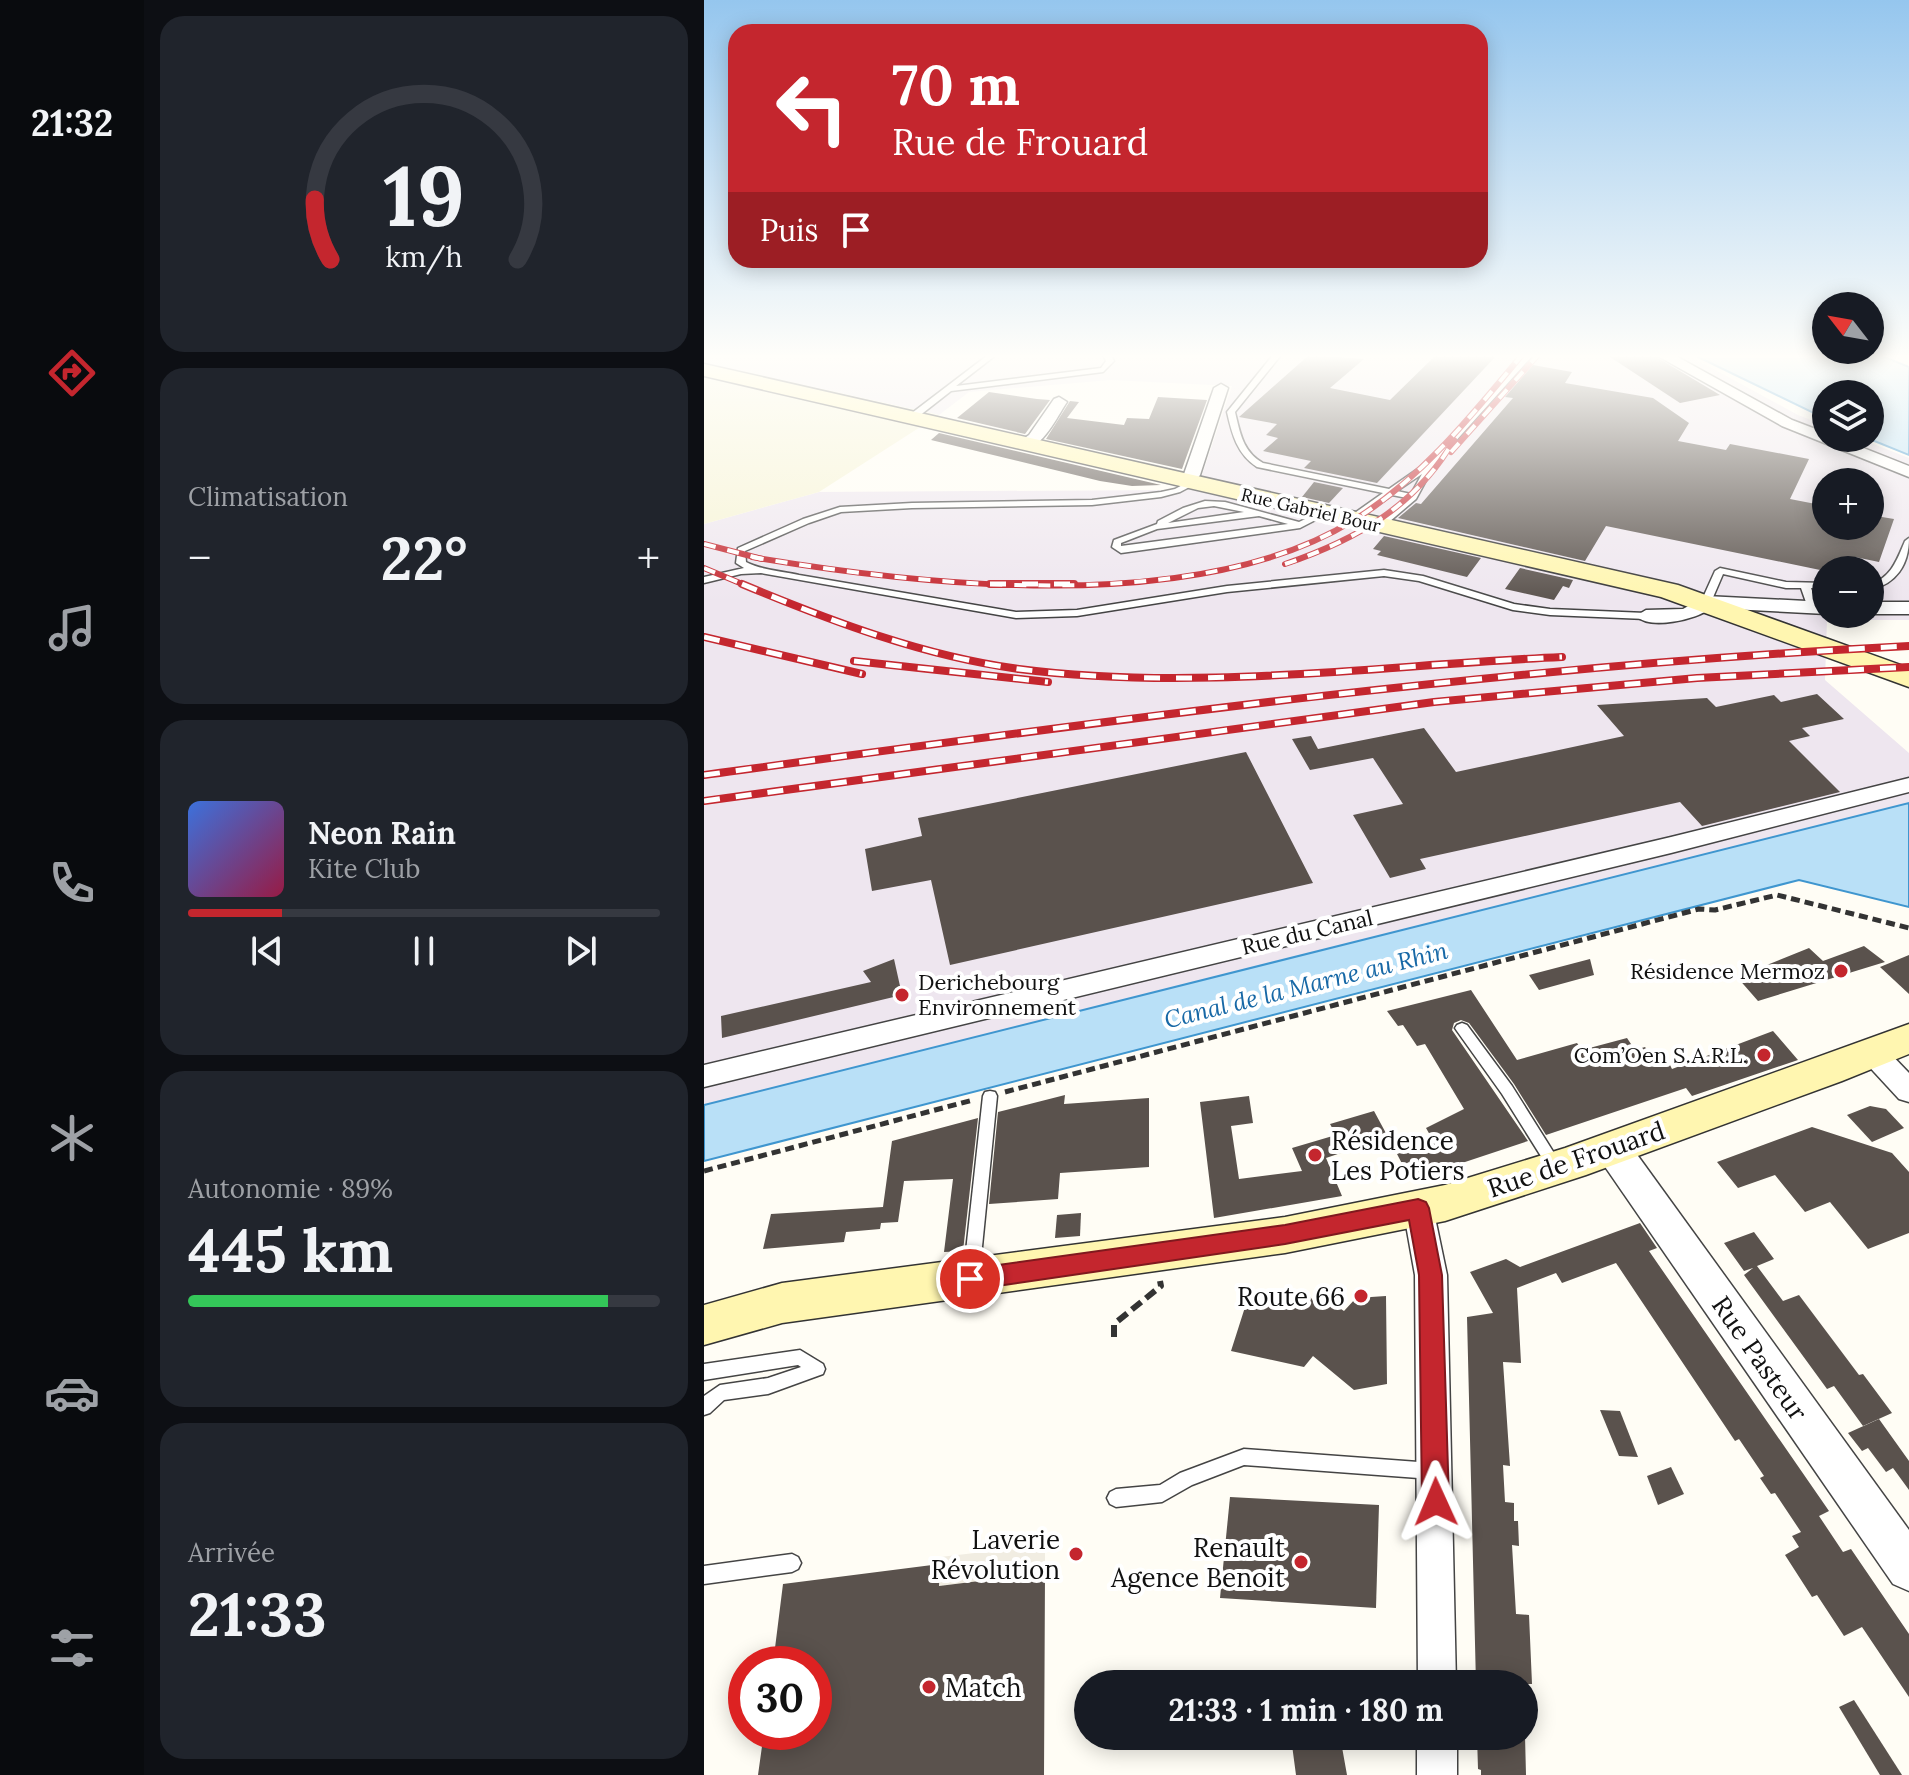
<!DOCTYPE html>
<html lang="fr">
<meta charset="utf-8">
<style>
:root{--surface:#171b24;--page:#20242c;--text:#f1f3f6;--muted:#9ea1a6;--line:#363941;--accent:#c4262e}
body{margin:0;font-family:Lora,serif;background:var(--page);color:var(--text);height:100vh;display:flex;flex-direction:column;font-size:30px;white-space:nowrap}
*{box-sizing:border-box;margin:0}
p{font-size:26px;color:var(--muted)}
.icon{flex:none;width:44px;height:44px;fill:none;stroke:currentColor;stroke-width:2;stroke-linecap:round;stroke-linejoin:round}
.map{position:relative;flex:1;overflow:hidden}
.drawer{display:flex;flex-direction:column;gap:16px;padding:16px;background:#0d0f14;width:560px}
.drawer>*{flex:none}
.top-card{position:absolute;left:24px;top:24px;width:760px;height:244px;border-radius:24px;box-shadow:0 4px 20px #0003;background:#c4262e;color:#fff;overflow:hidden}
.needle{width:52px;rotate:301deg}
.buttons{position:absolute;left:1108px;top:292px;display:grid;gap:16px}
.buttons a{display:grid;place-items:center;width:72px;height:72px;border-radius:50%;background:var(--surface);box-shadow:0 4px 20px #0003;font-size:40px}
.speed{position:absolute;left:24px;top:1646px;display:flex;gap:16px;font-size:40px;font-weight:700;text-align:center}
.speed>*{display:grid;place-content:center;width:104px;height:104px;border-radius:50%;background:var(--surface);box-shadow:0 4px 20px #0003;line-height:1}
.speed .limit{border:12px solid #d22;background:#fff;color:#111}
.pin{position:absolute;display:grid;place-items:center;width:68px;height:68px;color:#fff;margin:-34px;border:4px solid #fff;border-radius:50%;box-shadow:0 2px 8px #0007}
.me{position:absolute;width:88px;margin:-44px;rotate:359deg;stroke-linejoin:round;filter:drop-shadow(0 0 6px #0008)}
.turn{display:flex;align-items:center;gap:28px;height:168px;padding:0 32px;font-size:36px}
.turn .icon{width:104px;height:104px;stroke-width:2.5}
.turn b{display:block;font-size:56px;line-height:68px}
.then{display:flex;align-items:center;height:76px;padding:0 32px;background:#0003;gap:16px;font-size:30px}
.big{font-size:60px;font-weight:700;line-height:1.1}
.drawer .tile{flex:1;display:flex;flex-direction:column;justify-content:center;gap:12px;min-width:0;padding:0 28px;border-radius:24px;background:var(--page)}
.drawer .dial{align-items:center;gap:0}
.dial svg{height:208px;overflow:visible;fill:none;stroke:var(--line);stroke-width:7;stroke-linecap:round;text-anchor:middle}
.dial text{fill:var(--text);stroke:none}
.song{display:flex;align-items:center;gap:24px}
.cover{width:96px;height:96px;border-radius:12px;background:linear-gradient(135deg,hsl(220 70% 55%),hsl(340 70% 35%))}
.played{height:8px;border-radius:4px;background:linear-gradient(90deg,var(--accent) 20%,var(--line) 20%)}
.keys{display:flex;justify-content:space-around;direction:ltr}
.heat{display:flex;justify-content:space-between;align-items:center;font-size:44px;direction:ltr}
.charge{height:12px;border-radius:6px;background:linear-gradient(90deg,#34c759 89%,var(--line) 0)}
.trip{position:absolute;left:370px;top:1670px;width:464px;height:80px;border-radius:40px;background:var(--surface);box-shadow:0 4px 20px #0003;font-weight:700;line-height:80px;text-align:center}
main{display:flex;flex:1;min-height:0}
.menu{display:flex;flex-direction:column;width:144px;justify-content:space-around;align-items:center;background:#090b0e;color:var(--muted)}
.menu .icon{width:56px;height:56px}
.menu .current{color:var(--accent)}
.menu b{font-size:36px;color:var(--text)}
.map>svg:first-child{display:block}
.industrial{fill:#eee6ef;fill-rule:evenodd}
.farmland{fill:#f6f3d4}
.plaza{fill:#f1ede2}
.water{fill:#b9e0f7;stroke:#3f96cf;stroke-width:2}
.building{fill:#5a524d}
.lines{fill:none;stroke-linecap:round;stroke-linejoin:round}
.service-casing{stroke:#444;stroke-width:3}
.minor-casing{stroke:#444;stroke-width:3}
.tertiary-casing{stroke:#444;stroke-width:3}
.secondary-casing{stroke:#333;stroke-width:3}
.path-far1{stroke:#333;stroke-width:5;stroke-dasharray:9 5;stroke-linecap:butt}
.path{stroke:#333;stroke-width:6;stroke-dasharray:12 6;stroke-linecap:butt}
.service{fill:#fff;fill-rule:evenodd}
.minor{fill:#fff;fill-rule:evenodd}
.tertiary{fill:#fff;fill-rule:evenodd}
.secondary{fill:#fff6b0;fill-rule:evenodd}
.rail-far1-casing{stroke:#c4262e;stroke-width:6}
.rail-casing{stroke:#c4262e;stroke-width:8}
.rail-far1{stroke:#fff;stroke-width:4;stroke-dasharray:12;stroke-linecap:butt}
.rail{stroke:#fff;stroke-width:5;stroke-dasharray:16;stroke-linecap:butt}
.route{fill:#c4262e;stroke:#7f191e;stroke-width:2}
.poi-dot{fill:#c4262e;stroke:#fff;stroke-width:3}
.labels{text-anchor:middle;dominant-baseline:central;stroke-width:8;stroke-linejoin:round;paint-order:stroke}
.far-street-label{font-size:18px;fill:#111;stroke:#fff}
.street-label{font-size:22px;fill:#111;stroke:#fff}
.poi-label{font-size:22px;fill:#111;stroke:#fff;text-anchor:end}
.water-label{font-size:24px;font-style:italic;fill:#1768a6;stroke:#fff}
.near-poi-label{font-size:26px;fill:#111;stroke:#fff;text-anchor:end}
.near-street-label{font-size:26px;fill:#111;stroke:#fff}
</style>
<main>
<nav class="menu">
<b>21:32</b>
<svg class="icon current" aria-label="directions" viewBox="0 0 24 24"><path d="M12 3l9 9-9 9-9-9zM9 14v-3h6M13 9l2 2-2 2"/></svg>
<svg class="icon" aria-label="music" viewBox="0 0 24 24"><path d="M9 18V5l10-2v13"/><circle cx="6" cy="18" r="3"/><circle cx="16" cy="16" r="3"/></svg>
<svg class="icon" aria-label="phone" viewBox="0 0 24 24"><path d="M5 4h4l2 5-3 2q2 4 5 5l2-3 5 2v4C11 20 4 13 5 4z"/></svg>
<svg class="icon" aria-label="climate" viewBox="0 0 24 24"><path d="M12 3v18M4 7l16 10M4 17L20 7"/></svg>
<svg class="icon" aria-label="car" viewBox="0 0 24 24"><path d="M5 17H2v-5l4-1 3-4h7l3 4 3 1v5h-3M9 17h6M6 11h13"/><circle cx="7" cy="17" r="2"/><circle cx="17" cy="17" r="2"/></svg>
<svg class="icon" aria-label="filters" viewBox="0 0 24 24"><path d="M4 7h16M4 17h16"/><circle cx="9" cy="7" r="2"/><circle cx="15" cy="17" r="2"/></svg>
</nav>
<section class="drawer">
<div class="tile dial"><svg viewBox="0 0 100 80">
<path d="M14 69A42 42 0 1 1 86 69"/>
<path d="M14 69A42 42 0 0 1 8 46" stroke="#c4262e"/>
<text x="50" y="56" font-size="32" font-weight="700">19</text>
<text x="50" y="72" font-size="11">km/h</text>
</svg></div>
<div class="tile"><p>Climatisation</p>
<div class="heat"><a>−</a><b class="big">22°</b><a>+</a></div>
</div>
<div class="tile">
<div class="song"><i class="cover"></i><div><b>Neon Rain</b><p>Kite Club</p></div></div>
<div class="played"></div>
<div class="keys"><svg class="icon" aria-label="previous" viewBox="0 0 24 24"><path d="M18 5L8 12l10 7zM5 5v14"/></svg><svg class="icon" aria-label="pause" viewBox="0 0 24 24"><path d="M8 5v14M16 5v14"/></svg><svg class="icon" aria-label="next" viewBox="0 0 24 24"><path d="M6 5l10 7-10 7zM19 5v14"/></svg></div>
</div>
<div class="tile"><p>Autonomie · 89%</p><b class="big">445 km</b><div class="charge"></div></div>
<div class="tile"><p>Arrivée</p><b class="big">21:33</b></div>
</section>
<div class="map">
<svg width="1205" height="1775" viewBox="0 0 1205 1775">
<rect width="100%" height="100%" fill="#fffdf5"/>
<path class="industrial" d="M0,355H984L1094,415L1122,426V438H1154L1205,458V620H1123L1121,680L1205,753V803L0,1105V524L115,492L468,490L498,475L528,386L407,380L265,392L235,415L0,363ZM1122,482H1166V526H1122ZM1122,570H1166V614H1122Z"/>
<path class="farmland" d="M0,363L235,415L115,492L0,524Z"/>
<path class="plaza" d="M341,1545V1573L235,1586L236,1557Z"/>
<g class="water">
<path d="M990,355H1176L1205,367V455L1163,438H1166V394H1122V419Z"/>
<path d="M1205,803V907L1095,880L0,1161V1105Z"/>
</g>
<g class="building">
<path d="M605,355L660,359L626,388L686,400L732,355H793L673,483L600,468L607,461L559,451L574,438L562,435L573,424L535,417Z"/>
<path d="M903,355H949L1016,395L976,403Z"/>
<path d="M829,365L868,372L861,383L949,398L985,423L974,441L1022,450L1026,444L1105,459L1086,499L1122,506V526H1166V515L1190,519L1175,562L1151,557L1146,570L1123,566L1121,571L902,526L881,561L694,518L712,503L717,504L809,398L801,397Z"/>
<path d="M285,392L333,399L346,400L321,434L253,418Z"/>
<path d="M454,397L503,400L478,469L342,439L366,401L375,402L363,418L420,425L423,418L445,419Z"/>
<path d="M235,433L457,485L428,486L396,481L227,440Z"/>
<path d="M610,482L639,488L625,503L598,497Z"/>
<path d="M680,536L777,558L763,577L673,555L677,551L669,549Z"/>
<path d="M816,568L869,580L865,588L859,586L850,600L801,589Z"/>
<path d="M1113,694L1140,719L1098,728L1106,736L1085,741L1136,792L998,826L976,802L716,859L722,869L686,878L649,815L699,804L669,758L606,770L588,739L607,736L614,749L720,728L752,772L920,736L893,705L1003,698L1012,707L1070,695L1077,702Z"/>
<path d="M542,752L609,883L246,965L227,880L168,891L161,849L218,836L214,818Z"/>
<path d="M1160,946L1181,962L1054,1001L1033,977L1105,948L1119,961Z"/>
<path d="M1205,955V994L1176,967Z"/>
<path d="M190,959L198,995L18,1038L17,1016L167,982L159,971Z"/>
<path d="M886,959L890,975L835,990L825,975Z"/>
<path d="M767,990L813,1060L873,1043L878,1050L923,1038L931,1050L941,1047L956,1066L965,1063L968,1069L1069,1031L1094,1060L988,1096L982,1088L842,1135L810,1084L765,1023L757,1020L750,1023L748,1030L824,1141L752,1165L755,1170L733,1177L730,1173L706,1179L693,1154L730,1142L722,1128L760,1109L721,1044L713,1046L699,1025L694,1026L683,1011Z"/>
<path d="M361,1095L360,1104L445,1098V1167L356,1173L354,1199L285,1204L294,1112Z"/>
<path d="M545,1096L549,1123L527,1126L535,1179L598,1171L588,1148L632,1135L626,1124L670,1111L684,1137L622,1158L638,1196L510,1218L496,1102Z"/>
<path d="M1166,1106L1182,1109L1200,1128L1168,1142L1143,1115Z"/>
<path d="M274,1118L259,1251L240,1252L249,1179L200,1181L194,1222L177,1223L176,1229L142,1232L140,1242L59,1249L67,1214L179,1207L188,1141Z"/>
<path d="M1108,1127L1188,1153L1205,1172V1233L1164,1249L1126,1202L1101,1212L1071,1175L1034,1188L1013,1162Z"/>
<path d="M377,1213L376,1236L351,1238L353,1215Z"/>
<path d="M936,1223L953,1248L945,1251L1125,1511L1115,1516L1139,1552L1147,1549L1205,1634V1697L1158,1627L1140,1636L1113,1595L1108,1597L1081,1555L1095,1547L1088,1536L1097,1532L1071,1493L1067,1494L1056,1478L1060,1476L1035,1439L1031,1441L912,1263L858,1283L852,1273L813,1288L817,1363L799,1362L806,1466L799,1465L801,1502L810,1503V1521H814L815,1546L808,1545L812,1614L825,1615L828,1684H772L763,1317L789,1313L766,1272L802,1259L816,1267Z"/>
<path d="M1050,1232L1070,1259L1053,1266L1079,1301L1095,1295L1155,1375L1159,1374L1188,1413L1159,1426L1130,1386L1123,1389L1040,1275L1049,1268L1040,1271L1020,1243Z"/>
<path d="M605,1295L610,1302L625,1301L640,1311L652,1298L682,1296L683,1384L650,1390L609,1356L600,1367L527,1351L542,1304Z"/>
<path d="M896,1410L916,1411L934,1457L915,1456Z"/>
<path d="M1175,1419L1205,1461V1490L1189,1468L1182,1472L1164,1448L1158,1451L1144,1433Z"/>
<path d="M967,1467L980,1494L954,1505L943,1476Z"/>
<path d="M526,1497L675,1505L672,1608L516,1598Z"/>
<path d="M236,1564L235,1586L341,1573L340,1775H54L60,1732H110V1664H69L79,1584Z"/>
<path d="M1150,1700L1198,1775H1176L1135,1707Z"/>
<path d="M591,1736H636L643,1775H592L588,1745L592,1744Z"/>
<path d="M773,1736H821L822,1775H777V1770L774,1769Z"/>
</g>
<g class="lines">
<defs>
<g id="service">
<path d="M284,355H292L252,386L397,368L402,361L399,355H407L410,361L399,372L247,391L210,420H204V416Z"/>
<path d="M569,355H577L531,412C536,433 539,452 559,463L685,489L725,461L821,355H829L731,464L712,499L678,528L675,527V523L703,498L688,495L651,521H645V517L679,493L553,467C533,454 528,434 523,412ZM718,474L707,494L693,491Z"/>
<path d="M486,481L493,483L476,492L457,497L388,505L208,508L137,512L105,523L41,551L42,562C57,570 78,571 95,575L312,612L373,610L523,586L680,570L719,576L810,604L846,609L942,613L947,616L942,619L846,615L809,610L715,581L680,576L523,592L373,616L312,618L57,573L37,574L0,583V577L40,568L32,563L34,548L99,519L136,507L208,503L388,500L457,492L471,489Z"/>
<path d="M501,501L521,502L595,522L618,511L625,513L596,528L417,553L408,547L410,540L453,524L454,521L479,508ZM510,506L540,512L464,523L494,508ZM555,516L584,524L417,546V543L453,529Z"/>
<path d="M1205,538C1205,565 1192,584 1166,590V584C1187,578 1193,560 1201,541Z"/>
<path d="M1016,568L1082,582L1122,583V589L1107,588L1114,608L1109,611L1104,608L1097,588H1082L1019,574L1007,602L1005,604H999L997,602L1011,571Z"/>
<path d="M758,1023L763,1025L808,1086L855,1161L857,1165L855,1169L850,1171L845,1169L798,1094L753,1031L751,1028L753,1025Z"/>
<path d="M286,1091L291,1092L293,1096L273,1297L271,1302L265,1304L259,1302L257,1297L279,1096L281,1092Z"/>
<path d="M96,1350L119,1364L121,1369L119,1374L64,1394L20,1400L6,1413L0,1415V1396L16,1385L64,1378L97,1367L94,1365L0,1380V1364Z"/>
<path d="M540,1449L728,1463L734,1465L737,1471L734,1477L728,1479L540,1465L488,1485L458,1502L412,1507L406,1504L403,1498L406,1492L412,1489L456,1485L476,1473Z"/>
<path d="M88,1554L94,1557L97,1563L94,1569L88,1572L0,1584V1566Z"/>
</g>
<g id="minor">
<path d="M952,355H970L1088,420L1122,433V438H1134L1205,466V477L1078,426Z"/>
<path d="M517,384L524,388L496,475L488,486H476L474,482L480,474L510,388Z"/>
<path d="M355,397L363,402C352,418 338,452 315,448V442L325,435L350,399Z"/>
<path d="M1002,596L1122,602V614L1007,608C992,620 946,630 932,616L942,610L979,609Z"/>
<rect x="1166" y="602" width="39" height="12"/>
<path d="M1205,778V792L967,853L0,1087V1065L967,837Z"/>
<path d="M1169,1043L1179,1046L1205,1073V1102L1195,1099L1159,1060L1155,1053L1159,1046Z"/>
<path d="M714,1196L725,1199L729,1208L743,1275L752,1684H714L711,1275L699,1208L703,1199Z"/>
<rect x="713" y="1736" width="40" height="39"/>
</g>
<path id="tertiary" d="M908,1134L921,1138L1205,1530V1591L1189,1584L895,1158L890,1148L895,1138Z"/>
<g id="secondary">
<path d="M0,364L974,585L1205,668V687L957,597L0,376Z"/>
<path d="M1205,1024V1054L1138,1081L882,1175L741,1221L581,1253L78,1323L0,1345V1305L78,1283L581,1217L741,1185L861,1148Z"/>
</g>
</defs>
<use href="#service" class="service-casing"/>
<use href="#minor" class="minor-casing"/>
<use href="#tertiary" class="tertiary-casing"/>
<use href="#secondary" class="secondary-casing"/>
<g class="path-far1">
<path d="M301,1092L995,909L1011,910L1073,895L1205,928"/>
<path d="M0,1171L269,1100"/>
</g>
<path class="path" d="M410,1337V1324L457,1286L456,1281"/>
<use href="#service" class="service"/>
<use href="#minor" class="minor"/>
<use href="#tertiary" class="tertiary"/>
<use href="#secondary" class="secondary"/>
<defs>
<g id="rail-far1">
<path d="M747,452L834,355"/>
<path d="M0,544L58,559"/>
<path d="M48,557C220,586 495,616 650,520C717,479 768,415 818,355"/>
<path d="M581,564C652,540 712,506 750,440"/>
<path d="M0,568L43,586"/>
</g>
<g id="rail">
<path d="M38,584C127,621 219,656 315,669C494,692 678,665 858,657"/>
<path d="M286,584H370"/>
<path d="M0,637L158,674"/>
<path d="M150,661L344,682"/>
<path d="M0,775C401,721 801,666 1205,646"/>
<path d="M0,801L730,702L993,678L1205,667"/>
</g>
</defs>
<use href="#rail-far1" class="rail-far1-casing"/>
<use href="#rail" class="rail-casing"/>
<use href="#rail-far1" class="rail-far1"/>
<use href="#rail" class="rail"/>
</g>
<linearGradient id="sky" x2="0" y2="1"><stop stop-color="#95c6ee"/><stop offset="0.59" stop-color="#fffefa"/><stop offset="1" stop-color="#fffefa" stop-opacity="0"/></linearGradient>
<rect width="1205" height="604" fill="url(#sky)"/>
<path class="route" d="M714,1199L722,1202L725,1208L738,1275L745,1502L741,1512L732,1516L722,1512L718,1502L715,1275L705,1220L581,1244L266,1290L258,1287L255,1279L258,1272L266,1269L581,1225Z"/>
<g class="poi-dot">
<circle cx="1137" cy="971" r="8"/>
<circle cx="198" cy="995" r="8"/>
<circle cx="1060" cy="1055" r="8"/>
<circle cx="611" cy="1155" r="8"/>
<circle cx="657" cy="1296" r="8"/>
<circle cx="372" cy="1554" r="8"/>
<circle cx="597" cy="1562" r="8"/>
<circle cx="225" cy="1687" r="8"/>
</g>
<g class="labels">
<g class="far-street-label">
<text transform="translate(607 510) rotate(13)">Rue Gabriel Bour</text>
</g>
<g class="street-label">
<text transform="translate(603 932) rotate(-13)">Rue du Canal</text>
</g>
<g class="poi-label">
<text x="1121" y="971">Résidence Mermoz</text>
<text x="214" y="982" text-anchor="start">Derichebourg<tspan x="214" dy="25">Environnement</tspan></text>
<text x="1044" y="1055">Com’Oen S.A.R.L.</text>
</g>
<g class="water-label">
<text transform="translate(602 985) rotate(-14)">Canal de la Marne au Rhin</text>
</g>
<g class="near-poi-label">
<text x="627" y="1140" text-anchor="start">Résidence<tspan x="627" dy="30">Les Potiers</tspan></text>
<text x="641" y="1296">Route 66</text>
<text x="356" y="1539">Laverie<tspan x="356" dy="30">Révolution</tspan></text>
<text x="581" y="1547">Renault<tspan x="581" dy="30">Agence Benoit</tspan></text>
<text x="241" y="1687" text-anchor="start">Match</text>
</g>
<g class="near-street-label">
<text transform="translate(872 1159) rotate(-19)">Rue de Frouard</text>
<text transform="translate(1056 1358) rotate(55)">Rue Pasteur</text>
</g>
</g>
</svg>
<div class="buttons">
<a><svg class="needle" viewBox="-14 -14 28 28"><path d="M0-13l5 13h-10z" fill="#e53935"/><path d="M0 13l5-13h-10z" fill="#9ea1a6"/></svg></a>
<a><svg class="icon" aria-label="layers" viewBox="0 0 24 24"><path d="M12 4l9 5-9 5-9-5zM3 14l9 5 9-5"/></svg></a>
<a>+</a>
<a>−</a>
</div>
<div class="speed"><div class="limit">30</div></div>
<div class="pin" style="left:266px;top:1279px;background:#d93025"><svg class="icon" aria-label="arrive" viewBox="0 0 24 24"><path d="M6 21V4h12l-3 4 3 4H6"/></svg></div>
<svg class="me" style="left:732px;top:1502px" viewBox="-20 -20 40 40"><path d="M0-17L14 15 0 8-14 15z" fill="#c4262e" stroke="#fff" stroke-width="4"/></svg>
<div class="trip">21:33 · 1 min · 180 m</div>
<div class="top-card">
<div class="turn"><svg class="icon" aria-label="left" viewBox="0 0 24 24"><path d="M17 20v-9H6M10 6l-5 5 5 5"/></svg><div><b>70 m</b>Rue de Frouard</div></div>
<div class="then">Puis<svg class="icon" aria-label="arrive" viewBox="0 0 24 24"><path d="M6 21V4h12l-3 4 3 4H6"/></svg></div>
</div>
</div>
</main>
